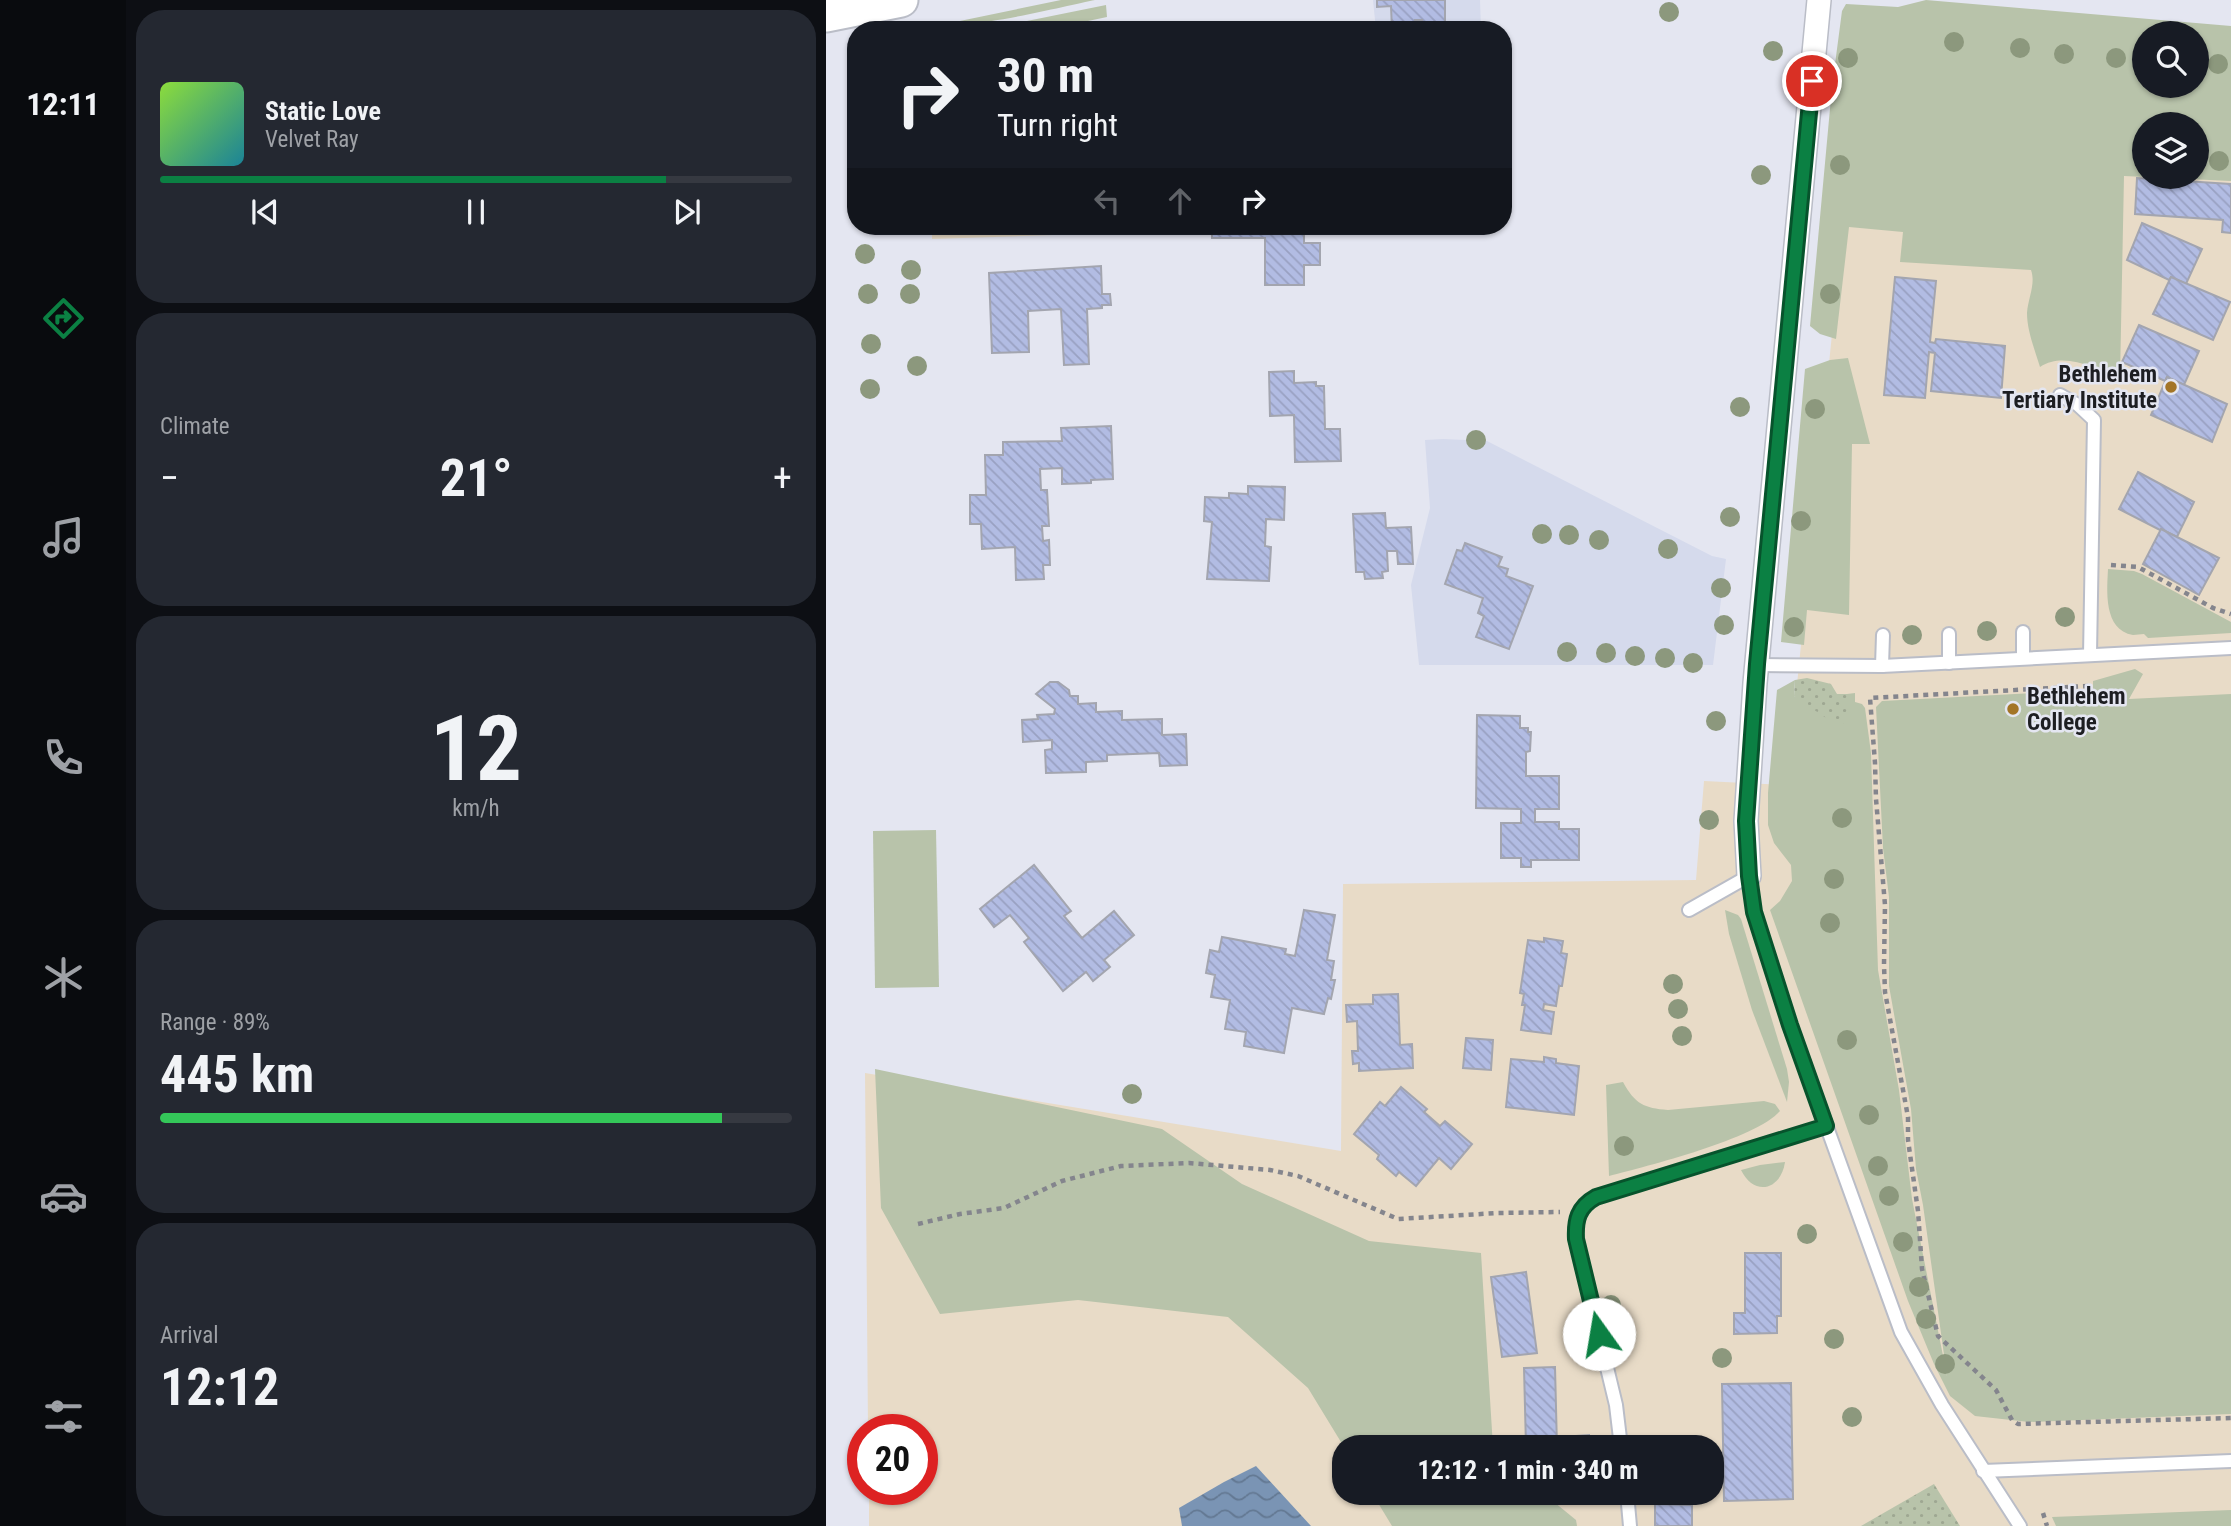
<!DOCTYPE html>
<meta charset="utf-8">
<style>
:root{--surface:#171b24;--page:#242831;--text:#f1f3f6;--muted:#9ea1a6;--line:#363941;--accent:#0b8043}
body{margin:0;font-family:"Roboto Condensed",sans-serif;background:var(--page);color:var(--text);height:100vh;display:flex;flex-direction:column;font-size:26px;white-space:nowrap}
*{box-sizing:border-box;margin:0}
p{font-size:23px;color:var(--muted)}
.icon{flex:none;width:38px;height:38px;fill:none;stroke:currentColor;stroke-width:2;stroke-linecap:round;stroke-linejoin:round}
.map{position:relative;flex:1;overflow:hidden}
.side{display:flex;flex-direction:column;gap:10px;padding:10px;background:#0d0f14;width:700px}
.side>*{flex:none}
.top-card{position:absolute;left:21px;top:21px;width:665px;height:214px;border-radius:28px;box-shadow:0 2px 5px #0004;background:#171b24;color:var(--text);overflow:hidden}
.buttons{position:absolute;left:1306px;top:21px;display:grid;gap:14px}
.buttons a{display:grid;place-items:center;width:77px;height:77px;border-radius:50%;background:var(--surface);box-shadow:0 2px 5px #0004;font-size:35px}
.speed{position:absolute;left:21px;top:1414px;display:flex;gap:14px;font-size:35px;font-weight:700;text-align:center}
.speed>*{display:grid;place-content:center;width:91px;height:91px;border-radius:50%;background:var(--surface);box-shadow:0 2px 5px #0004;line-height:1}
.speed .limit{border:10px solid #d22;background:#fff;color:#111}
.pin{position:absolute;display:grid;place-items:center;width:60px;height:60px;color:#fff;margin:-30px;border:4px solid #fff;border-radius:50%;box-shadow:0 2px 7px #0007}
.me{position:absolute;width:77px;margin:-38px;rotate:347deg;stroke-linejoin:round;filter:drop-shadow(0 0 5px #0008)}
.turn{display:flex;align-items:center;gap:24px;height:147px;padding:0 35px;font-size:32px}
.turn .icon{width:91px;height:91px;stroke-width:2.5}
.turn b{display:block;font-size:49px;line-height:60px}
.lanes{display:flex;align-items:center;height:66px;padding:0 35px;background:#0003;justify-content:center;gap:35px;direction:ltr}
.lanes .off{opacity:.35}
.big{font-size:52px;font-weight:700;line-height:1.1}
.side .widget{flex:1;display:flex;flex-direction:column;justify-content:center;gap:10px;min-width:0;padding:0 24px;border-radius:28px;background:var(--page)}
.side .dial{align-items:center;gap:0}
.dial b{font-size:91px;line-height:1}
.song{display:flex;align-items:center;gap:21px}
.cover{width:84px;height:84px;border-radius:10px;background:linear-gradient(135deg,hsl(90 70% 55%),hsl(190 70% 35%))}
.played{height:7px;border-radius:4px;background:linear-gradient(90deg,var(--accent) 80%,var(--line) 80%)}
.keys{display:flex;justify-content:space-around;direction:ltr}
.heat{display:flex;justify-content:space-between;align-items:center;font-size:38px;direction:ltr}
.charge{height:10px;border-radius:5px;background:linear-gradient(90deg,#34c759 89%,var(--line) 0)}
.trip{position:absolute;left:506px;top:1435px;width:392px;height:70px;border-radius:28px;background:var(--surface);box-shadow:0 2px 5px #0004;font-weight:700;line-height:70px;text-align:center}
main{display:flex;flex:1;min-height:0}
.menu{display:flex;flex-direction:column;width:126px;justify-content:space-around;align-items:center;background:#090b0e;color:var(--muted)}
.menu .icon{width:49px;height:49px}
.menu .current{color:var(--accent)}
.menu b{font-size:32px;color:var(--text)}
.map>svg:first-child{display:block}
.built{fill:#d5daec}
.education{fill:#e8dbc7;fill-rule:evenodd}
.grass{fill:#b8c3aa;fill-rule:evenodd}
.park{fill:url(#park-dots)}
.water{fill:url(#water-waves)}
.building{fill:url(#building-back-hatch);stroke:#a3a5af;stroke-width:2}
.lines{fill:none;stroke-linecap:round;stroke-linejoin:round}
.service-casing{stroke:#babdc7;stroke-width:16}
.minor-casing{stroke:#babdc7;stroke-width:26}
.secondary-casing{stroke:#babdc7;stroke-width:37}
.path{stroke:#84858d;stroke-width:4.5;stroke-dasharray:5 5;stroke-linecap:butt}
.service{stroke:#fff;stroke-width:12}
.minor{stroke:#fff;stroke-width:23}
.secondary{stroke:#fff;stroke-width:33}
.tree{fill:#8c987d}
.route-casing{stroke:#07532c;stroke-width:18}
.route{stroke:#0b8043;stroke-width:12}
.poi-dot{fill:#a37527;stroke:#e4e6f1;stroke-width:2.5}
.labels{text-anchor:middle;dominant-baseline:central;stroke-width:5;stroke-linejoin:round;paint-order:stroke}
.poi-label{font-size:23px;font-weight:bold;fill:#1d1e22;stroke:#e4e6f1;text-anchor:end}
</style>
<main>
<nav class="menu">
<b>12:11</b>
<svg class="icon current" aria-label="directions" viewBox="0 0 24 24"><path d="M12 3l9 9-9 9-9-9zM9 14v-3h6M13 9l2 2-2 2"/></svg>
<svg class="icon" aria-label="music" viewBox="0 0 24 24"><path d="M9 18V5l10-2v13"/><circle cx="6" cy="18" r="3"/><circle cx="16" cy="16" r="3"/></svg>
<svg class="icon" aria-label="phone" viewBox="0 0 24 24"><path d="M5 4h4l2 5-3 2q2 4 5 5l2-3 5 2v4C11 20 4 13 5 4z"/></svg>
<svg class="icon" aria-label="climate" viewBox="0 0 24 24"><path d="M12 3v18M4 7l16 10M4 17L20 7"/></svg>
<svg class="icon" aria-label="car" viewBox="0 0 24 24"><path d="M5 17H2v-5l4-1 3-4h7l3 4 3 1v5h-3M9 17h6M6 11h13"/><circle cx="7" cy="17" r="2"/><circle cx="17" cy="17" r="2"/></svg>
<svg class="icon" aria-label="filters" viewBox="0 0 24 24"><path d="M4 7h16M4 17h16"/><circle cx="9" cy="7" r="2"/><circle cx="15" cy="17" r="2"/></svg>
</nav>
<section class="side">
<div class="widget">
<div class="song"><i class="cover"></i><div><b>Static Love</b><p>Velvet Ray</p></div></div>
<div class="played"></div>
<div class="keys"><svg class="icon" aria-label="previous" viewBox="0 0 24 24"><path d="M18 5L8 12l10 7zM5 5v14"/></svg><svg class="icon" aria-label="pause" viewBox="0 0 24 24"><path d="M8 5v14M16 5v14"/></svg><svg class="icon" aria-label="next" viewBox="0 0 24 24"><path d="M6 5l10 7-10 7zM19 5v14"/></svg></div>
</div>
<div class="widget"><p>Climate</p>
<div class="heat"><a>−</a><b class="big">21°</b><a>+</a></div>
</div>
<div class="widget dial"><b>12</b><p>km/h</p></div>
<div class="widget"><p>Range · 89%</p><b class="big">445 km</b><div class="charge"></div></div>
<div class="widget"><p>Arrival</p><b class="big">12:12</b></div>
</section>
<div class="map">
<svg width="1405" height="1526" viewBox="0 0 1405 1526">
<defs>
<pattern id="park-dots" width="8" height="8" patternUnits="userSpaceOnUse" patternTransform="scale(1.75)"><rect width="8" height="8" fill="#b8c3aa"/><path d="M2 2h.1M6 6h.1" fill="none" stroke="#9ea792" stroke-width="1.8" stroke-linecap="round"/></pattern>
<pattern id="water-waves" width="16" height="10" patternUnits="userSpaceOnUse" patternTransform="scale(1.75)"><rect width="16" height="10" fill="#7a94b4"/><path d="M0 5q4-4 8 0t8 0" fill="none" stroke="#637892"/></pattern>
<pattern id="building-back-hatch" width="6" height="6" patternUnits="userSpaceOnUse" patternTransform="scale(1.75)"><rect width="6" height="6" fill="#b2bce3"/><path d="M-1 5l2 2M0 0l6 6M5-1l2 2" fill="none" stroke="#99a1c2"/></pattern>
</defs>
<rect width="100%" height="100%" fill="#e4e6f1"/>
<g class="built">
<path d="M547,0H654L655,30H550Z"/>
<path d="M617,439L661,441L886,556L900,559L887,665H593L585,585L604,508L599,440Z"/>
</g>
<g class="education">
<path d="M1037,23L1318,33V86H1370L1405,40V1526H43V1489H96V1430H42L39,1073L515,1151L517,884L870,880L878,781L961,785ZM1318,124H1370V177H1318ZM518,1447H886V1493H518Z"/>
<path d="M106,226H288V233L106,239Z"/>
</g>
<g class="grass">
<path d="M235,0H269C243,5 149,29 129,22Z"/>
<path d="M1100,0L1405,26V181L1298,176L1294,378C1269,369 1239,351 1214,367C1209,350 1201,331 1201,313C1202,298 1210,284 1205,270L1074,262L1077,232L1023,227L1010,339L994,334L984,326L1006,87L1016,11L1020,4L1072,7ZM1318,33H1370V86H1318ZM1318,124H1370V177H1318Z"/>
<path d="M280,5L281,17L219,30H144L191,23Z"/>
<path d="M1022,358L1044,444H1026L1023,615L981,610L978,645L955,642L979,369L1004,360Z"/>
<path d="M1282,569L1308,571L1316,574L1405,622V633L1322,638L1318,634C1314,634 1311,635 1307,635C1277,630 1281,590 1282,569Z"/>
<path d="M1309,669L1317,674L1303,699L1405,694V1414L1203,1422L1149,1416L1124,1396L1108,1364L1082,1301L944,910L954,901L966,881L965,865L948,843L942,825V793L951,690L969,680L968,696L1021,710V694L1029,693V702L1036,704L1039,708L1045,753L1052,970L1073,1090L1086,1199L1121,1376L1097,1205L1090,1169L1085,1109L1063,986V897L1057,848L1050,707L1056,701L1267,690V681Z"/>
<path d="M110,830L113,987L49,988L47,831Z"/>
<path d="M899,910L912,915L915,919L961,1069L963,1082L961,1102L926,1010L903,934Z"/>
<path d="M49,1069L336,1129L416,1184L543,1241L655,1253L667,1447H518L482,1388L402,1317L252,1300L114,1314L55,1208Z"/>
<path d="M797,1082C809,1104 818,1108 842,1110L938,1101L949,1104L954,1111C930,1139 821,1166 783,1176L780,1085Z"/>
<path d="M959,1162C955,1190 928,1197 915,1170L934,1165Z"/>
<path d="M546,1493H717L750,1520L751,1526H566Z"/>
<path d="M1405,1510V1526H1230L1226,1517Z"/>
</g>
<g class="park">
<path d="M981,678L1005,684L1011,694H1021V710L1018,723L1014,724L1003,720L968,696L969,680Z"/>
<path d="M1108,1484L1134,1526H1035Z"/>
</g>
<path class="water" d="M430,1466L485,1526H356L353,1508L398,1482Z"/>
<g class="building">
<path d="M551,0H619V30H596V20H589V30H566L565,6L551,7Z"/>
<path d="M1311,178L1405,184V233L1396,232L1397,220L1309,214Z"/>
<path d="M1316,223L1376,249L1360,284L1345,277L1343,280L1301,260Z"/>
<path d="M386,226H478V243H494V265H478V285H439V238H386Z"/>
<path d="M275,266L276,294H284L285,305H276V308L261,309L263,364L238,365L235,309L202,311L203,352L166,353L163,273Z"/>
<path d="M1069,277L1110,281L1104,342L1109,343L1110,339L1179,346L1175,398L1105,391L1109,353L1103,352L1099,398L1058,395Z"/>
<path d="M1345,277L1404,302L1387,340L1327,314Z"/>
<path d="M1313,325L1373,351L1358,385L1341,377L1339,381L1296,362Z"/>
<path d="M468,371V383L490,382V386H498L499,429H514L515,461L469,462L468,415L444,416L443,372Z"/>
<path d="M1341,377L1401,404L1386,442L1325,415Z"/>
<path d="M285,426L287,479L265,480V483L236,484V468L214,469L215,490H221L223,526H216L217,541L223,540L224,565H217L218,579L190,580L189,547L156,549L155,524H144V495H160L159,455H177V442L236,441L235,428Z"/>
<path d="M1312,472L1368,502L1351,537L1335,529L1334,530L1293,509Z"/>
<path d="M422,486L459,487L458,520L440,519L439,546L445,547L443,581L381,579L386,522L378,521L379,497L403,498V493L422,494Z"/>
<path d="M559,513L560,528L585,527L587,564H572L571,551H561L562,571L556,572L557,578L539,579L538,572H530L527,514Z"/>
<path d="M1335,529L1393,558L1373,595L1317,564Z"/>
<path d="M639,543L676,557L672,566L682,569L680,576L707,586L683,649L650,637L658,616L652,613L657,598L619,584L631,550L636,551Z"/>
<path d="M224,682H232L243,690L244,696H252V704L270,703V712L296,711V720L336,719V735L360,734L361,765L334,766L333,753L281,755V761L260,762V772L220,773L219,750L226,749V740L197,742L196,720L212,719L211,715L228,714L229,709L210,694Z"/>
<path d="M651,715L694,716V728H702V732H705L704,751L700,752V776H733V809H709V822H733V829H753V860H705V867H695V858H675V823H695V809L650,808Z"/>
<path d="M208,865L245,911L238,916L256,938L288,911L308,935L278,960L284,967L267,981L260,972L237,991L198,942L203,938L184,915L168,927L154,909Z"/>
<path d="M478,910L509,915L501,960L508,961L505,980H509L505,999L502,998L498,1014L466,1008L458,1053L418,1046L420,1032L399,1029L404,1000L385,997L389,975L380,973L384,950L393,952L396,937L460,949L459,954L469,956Z"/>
<path d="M718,938L737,941L735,953L741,954L736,986H733L730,1006L718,1004L717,1010L728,1012L725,1034L695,1030L699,1005H696L698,994L694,993L702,940L718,942Z"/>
<path d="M572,994L574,1045L586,1044L587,1068L533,1071V1063L527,1064L526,1051H532L531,1021L521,1022L520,1005L547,1004V995Z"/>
<path d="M640,1038L667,1040L665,1070L637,1068Z"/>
<path d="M718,1057L730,1059V1063L753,1066L748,1115L680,1107L685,1059L718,1062Z"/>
<path d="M575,1087L601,1109L598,1112L614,1126L619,1121L646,1144L625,1169L613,1158L590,1186L573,1172L570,1176L551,1159L553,1155L528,1134L554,1102L559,1106Z"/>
<path d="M919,1253H955V1316H951V1333L908,1334V1313H919Z"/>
<path d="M700,1272L711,1353L676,1357L665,1277Z"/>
<path d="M729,1367L731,1447H700L698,1368Z"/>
<path d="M965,1383L967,1499L898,1501L896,1384Z"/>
<path d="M763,1435V1447H737L736,1437Z"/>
<path d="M740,1493H766V1498L740,1499Z"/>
<path d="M829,1504L866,1505V1526H829Z"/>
</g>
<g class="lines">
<defs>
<g id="service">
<path d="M1234,395L1252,405L1268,420L1264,655"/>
<path d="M1197,632V658"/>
<path d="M1123,634V663"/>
<path d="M931,665L1056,666L1405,648"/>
<path d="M1056,666L1057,635"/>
<path d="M863,910L923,876L928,912L964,1025L1075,1332L1116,1405L1194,1526"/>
<path d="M795,1447L790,1405L750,1239C749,1220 752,1207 770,1197L1000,1126"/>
<path d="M1157,1471L1405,1461"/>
<path d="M801,1493L804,1526"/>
</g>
<path id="minor" d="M923,876L920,821L929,683L993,0"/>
<path id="secondary" d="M0,15L75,0"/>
</defs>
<use href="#service" class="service-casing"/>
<use href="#minor" class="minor-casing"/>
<use href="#secondary" class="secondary-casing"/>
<g class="path">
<path d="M1285,565L1312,567L1387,608L1405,614"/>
<path d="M1262,686L1044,698L1049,763L1050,799L1059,905L1058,965L1059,992L1082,1117V1140L1092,1211L1096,1269L1112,1336L1170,1390L1186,1420L1192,1424L1405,1418"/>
<path d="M92,1224L134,1214L178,1208L236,1181L295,1166L363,1163L444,1170L472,1176L572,1219L672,1213L734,1212"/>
<path d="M1217,1513L1221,1526"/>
</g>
<use href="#service" class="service"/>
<use href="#minor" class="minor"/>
<use href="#secondary" class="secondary"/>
</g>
<g class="tree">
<circle cx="843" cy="12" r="10"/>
<circle cx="1128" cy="42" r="10"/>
<circle cx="1194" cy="48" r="10"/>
<circle cx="947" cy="51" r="10"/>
<circle cx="1238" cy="54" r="10"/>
<circle cx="1022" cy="58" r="10"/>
<circle cx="1290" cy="58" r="10"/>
<circle cx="1392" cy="64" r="10"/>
<circle cx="1393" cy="161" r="10"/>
<circle cx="1014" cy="165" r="10"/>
<circle cx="935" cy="175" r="10"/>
<circle cx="39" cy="254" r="10"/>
<circle cx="85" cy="270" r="10"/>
<circle cx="42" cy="294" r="10"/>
<circle cx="84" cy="294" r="10"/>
<circle cx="1004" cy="294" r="10"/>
<circle cx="45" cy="344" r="10"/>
<circle cx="91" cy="366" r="10"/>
<circle cx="44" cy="389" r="10"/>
<circle cx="914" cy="407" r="10"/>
<circle cx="989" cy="409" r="10"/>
<circle cx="650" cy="440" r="10"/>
<circle cx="904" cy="517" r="10"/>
<circle cx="975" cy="521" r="10"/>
<circle cx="716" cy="534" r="10"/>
<circle cx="743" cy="535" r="10"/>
<circle cx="773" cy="540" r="10"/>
<circle cx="842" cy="549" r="10"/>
<circle cx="895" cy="588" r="10"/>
<circle cx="1239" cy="617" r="10"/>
<circle cx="898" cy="625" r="10"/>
<circle cx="968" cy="627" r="10"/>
<circle cx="1161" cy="631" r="10"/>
<circle cx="1086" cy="635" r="10"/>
<circle cx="741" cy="652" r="10"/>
<circle cx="780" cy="653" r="10"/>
<circle cx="809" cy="656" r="10"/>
<circle cx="839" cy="658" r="10"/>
<circle cx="867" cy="663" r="10"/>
<circle cx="890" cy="721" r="10"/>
<circle cx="1016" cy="818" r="10"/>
<circle cx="883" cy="820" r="10"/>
<circle cx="1008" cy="879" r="10"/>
<circle cx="1004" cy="923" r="10"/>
<circle cx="847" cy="984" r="10"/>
<circle cx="852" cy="1009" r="10"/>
<circle cx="856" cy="1036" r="10"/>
<circle cx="1021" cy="1040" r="10"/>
<circle cx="306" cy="1094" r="10"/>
<circle cx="1043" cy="1115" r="10"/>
<circle cx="798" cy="1146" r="10"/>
<circle cx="1052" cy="1166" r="10"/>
<circle cx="1063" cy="1196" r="10"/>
<circle cx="981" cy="1234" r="10"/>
<circle cx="1077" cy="1242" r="10"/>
<circle cx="1093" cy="1287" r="10"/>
<circle cx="785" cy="1305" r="10"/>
<circle cx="1100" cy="1319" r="10"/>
<circle cx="1008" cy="1339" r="10"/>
<circle cx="896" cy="1358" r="10"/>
<circle cx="1119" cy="1364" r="10"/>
<circle cx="1026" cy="1417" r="10"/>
</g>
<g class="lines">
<defs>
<path id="route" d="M773,1334L750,1239C749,1220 752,1207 770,1197L1000,1126L964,1025L928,912L923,876L920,821L931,664L986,81"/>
</defs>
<use href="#route" class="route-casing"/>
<use href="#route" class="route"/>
</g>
<g class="poi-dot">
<circle cx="1345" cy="387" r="7"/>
<circle cx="1187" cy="709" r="7"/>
</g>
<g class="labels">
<g class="poi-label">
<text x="1331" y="374">Bethlehem<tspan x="1331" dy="26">Tertiary Institute</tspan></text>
<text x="1201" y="696" text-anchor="start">Bethlehem<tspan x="1201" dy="26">College</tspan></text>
</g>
</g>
</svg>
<div class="buttons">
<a><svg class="icon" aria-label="search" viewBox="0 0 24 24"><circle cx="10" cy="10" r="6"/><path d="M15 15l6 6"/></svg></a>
<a><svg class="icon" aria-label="layers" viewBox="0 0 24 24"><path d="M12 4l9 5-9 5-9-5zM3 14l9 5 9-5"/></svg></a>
</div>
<div class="speed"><div class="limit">20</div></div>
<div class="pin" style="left:986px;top:81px;background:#d93025"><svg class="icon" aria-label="arrive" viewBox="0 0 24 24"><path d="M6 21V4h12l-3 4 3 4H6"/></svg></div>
<svg class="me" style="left:773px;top:1334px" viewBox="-20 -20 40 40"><circle r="19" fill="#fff"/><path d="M0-13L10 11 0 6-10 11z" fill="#0b8043"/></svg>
<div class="trip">12:12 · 1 min · 340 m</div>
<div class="top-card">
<div class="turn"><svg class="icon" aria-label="right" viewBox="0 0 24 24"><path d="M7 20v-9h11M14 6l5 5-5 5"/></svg><div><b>30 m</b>Turn right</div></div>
<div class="lanes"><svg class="icon off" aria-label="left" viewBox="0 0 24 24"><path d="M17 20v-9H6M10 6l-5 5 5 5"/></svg><svg class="icon off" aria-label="ahead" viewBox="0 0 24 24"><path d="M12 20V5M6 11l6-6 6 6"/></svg><svg class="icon" aria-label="right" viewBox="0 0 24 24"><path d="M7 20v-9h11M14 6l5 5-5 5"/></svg></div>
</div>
</div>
</main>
